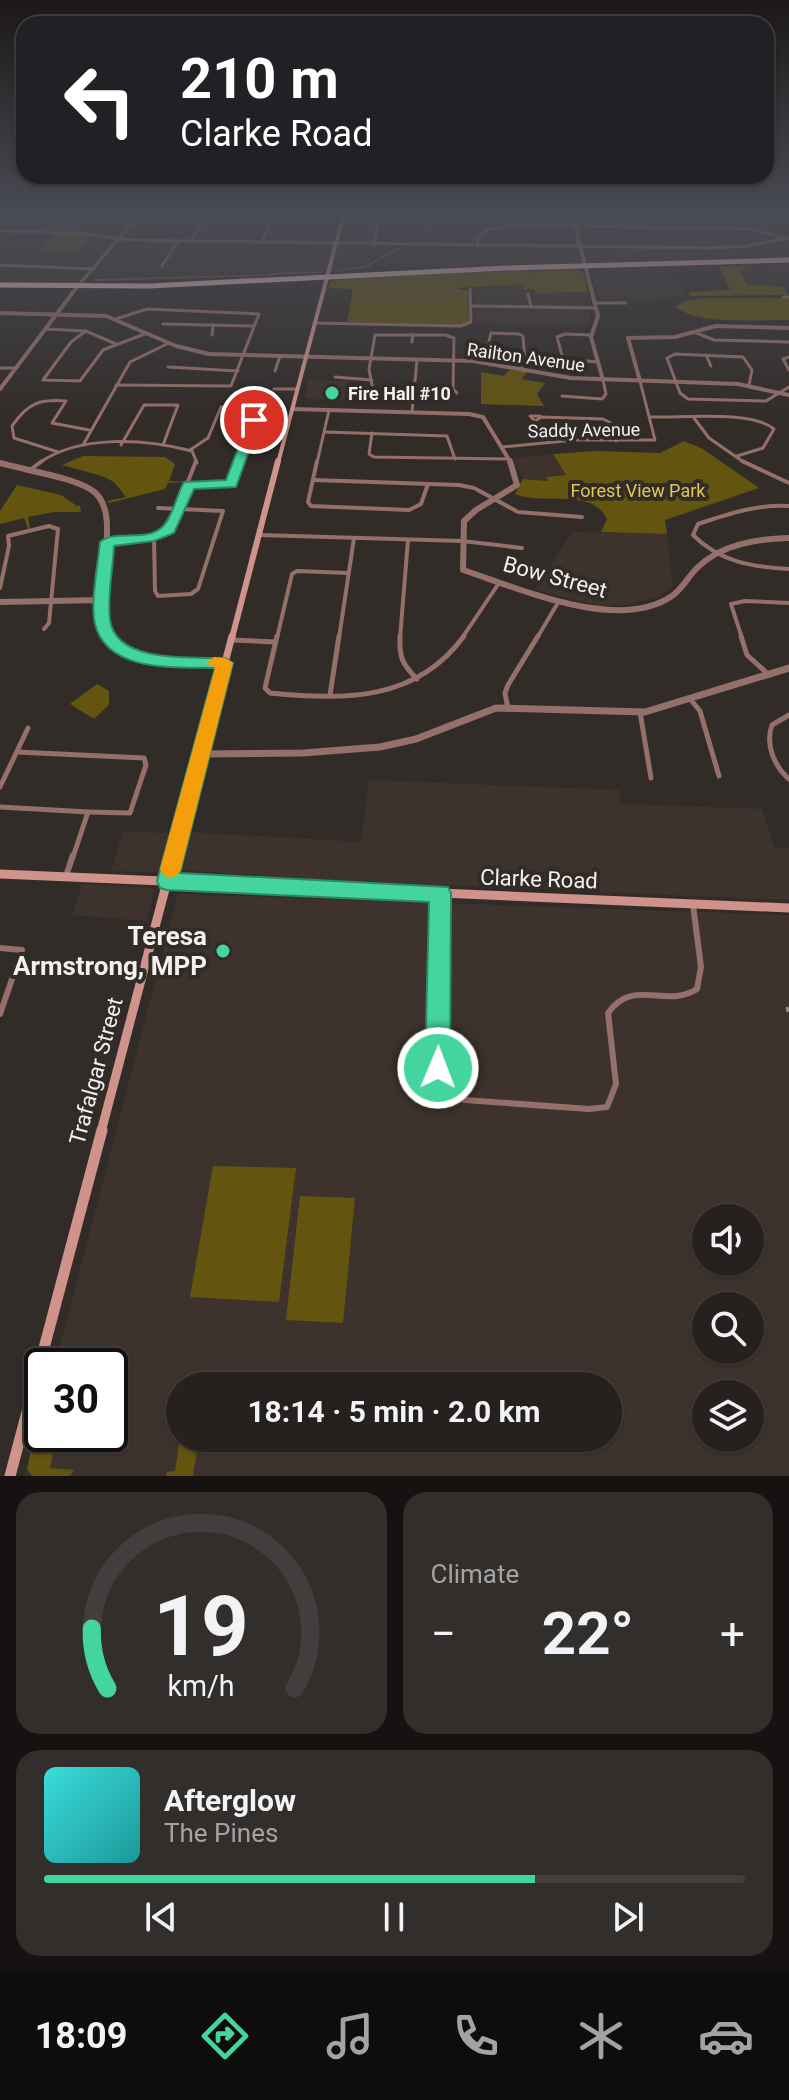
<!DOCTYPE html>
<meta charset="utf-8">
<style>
:root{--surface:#26211f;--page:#322e2c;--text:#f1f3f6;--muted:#a4a3a4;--line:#423e3d;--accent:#44d4a0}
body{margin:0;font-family:Roboto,sans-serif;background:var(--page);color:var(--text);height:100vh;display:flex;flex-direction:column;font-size:30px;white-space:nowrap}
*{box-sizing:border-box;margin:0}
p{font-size:26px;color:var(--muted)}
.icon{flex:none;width:44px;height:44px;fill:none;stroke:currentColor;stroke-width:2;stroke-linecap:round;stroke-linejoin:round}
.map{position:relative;height:1476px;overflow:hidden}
.drawer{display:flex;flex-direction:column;gap:16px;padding:16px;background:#151211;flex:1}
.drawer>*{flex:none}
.banner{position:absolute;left:16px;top:16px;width:758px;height:168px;border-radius:24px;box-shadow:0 2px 6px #0004,0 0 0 2px var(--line);background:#202124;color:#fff;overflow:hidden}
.buttons{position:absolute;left:692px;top:1204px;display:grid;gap:16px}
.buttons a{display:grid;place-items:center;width:72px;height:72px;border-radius:50%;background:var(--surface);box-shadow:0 2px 6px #0004,0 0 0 2px var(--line);font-size:40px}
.speed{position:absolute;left:24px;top:1348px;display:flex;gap:16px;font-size:40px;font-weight:700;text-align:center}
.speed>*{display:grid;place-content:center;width:104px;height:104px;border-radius:50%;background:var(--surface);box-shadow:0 2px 6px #0004,0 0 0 2px var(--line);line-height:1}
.speed .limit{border:4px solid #111;border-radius:12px;background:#fff;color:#111}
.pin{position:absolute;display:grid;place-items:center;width:68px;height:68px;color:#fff;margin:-34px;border:4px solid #fff;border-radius:50%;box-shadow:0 2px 8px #0007}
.me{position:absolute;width:88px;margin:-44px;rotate:1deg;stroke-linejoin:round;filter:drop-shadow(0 0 6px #0008)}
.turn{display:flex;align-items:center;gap:28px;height:168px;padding:0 32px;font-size:36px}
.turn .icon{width:104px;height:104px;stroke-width:2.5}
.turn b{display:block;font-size:56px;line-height:68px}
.big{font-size:60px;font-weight:700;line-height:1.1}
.drawer .tile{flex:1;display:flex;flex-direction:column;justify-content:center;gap:12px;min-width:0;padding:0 28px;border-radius:24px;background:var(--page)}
.drawer .dial{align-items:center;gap:0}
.dial svg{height:208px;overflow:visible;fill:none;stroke:var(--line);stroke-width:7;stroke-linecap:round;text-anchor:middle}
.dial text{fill:var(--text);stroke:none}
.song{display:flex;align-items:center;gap:24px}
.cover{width:96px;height:96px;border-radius:12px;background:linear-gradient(135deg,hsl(180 70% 55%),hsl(180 70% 35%))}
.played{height:8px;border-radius:4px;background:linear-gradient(90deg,var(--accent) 70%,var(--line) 70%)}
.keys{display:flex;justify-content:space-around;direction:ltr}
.heat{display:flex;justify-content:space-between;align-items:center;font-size:44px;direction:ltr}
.drawer .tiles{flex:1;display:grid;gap:16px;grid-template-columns:1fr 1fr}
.tile:last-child{grid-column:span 2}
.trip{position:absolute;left:166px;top:1372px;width:456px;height:80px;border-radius:40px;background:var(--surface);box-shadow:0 2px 6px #0004,0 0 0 2px var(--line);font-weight:700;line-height:80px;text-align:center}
.dock{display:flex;height:128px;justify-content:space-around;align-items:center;background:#0f0d0c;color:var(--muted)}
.dock .icon{width:56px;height:56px}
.dock .on{color:var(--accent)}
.dock b{font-size:36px;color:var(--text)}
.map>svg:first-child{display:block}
.built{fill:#3e332c;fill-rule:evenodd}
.green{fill:#635410}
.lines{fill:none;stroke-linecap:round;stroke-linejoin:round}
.stream{stroke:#744b59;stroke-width:2}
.minor-far3{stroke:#956f6a;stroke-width:3}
.minor-far2{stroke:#956f6a;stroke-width:4}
.minor-far1{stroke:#956f6a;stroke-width:5}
.minor{stroke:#956f6a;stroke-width:6}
.tertiary-far2{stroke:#956f6a;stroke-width:4}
.tertiary-far1{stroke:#956f6a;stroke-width:6}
.tertiary{stroke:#956f6a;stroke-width:7}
.secondary-far4{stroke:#cf938b;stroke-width:4}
.secondary-far3{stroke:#cf938b;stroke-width:6}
.secondary-far2{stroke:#cf938b;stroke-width:7}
.secondary-far1{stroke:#cf938b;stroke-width:9}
.secondary{stroke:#cf938b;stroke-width:11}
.trunk{stroke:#f7c7c0;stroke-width:5}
.rail{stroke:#95908d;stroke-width:3;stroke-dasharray:5 10;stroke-linecap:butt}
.route{fill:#44d4a0;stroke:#2c8a68;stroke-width:2}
.slow{fill:#f59e0b}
.poi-dot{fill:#44d4a0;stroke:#322c29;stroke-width:3}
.labels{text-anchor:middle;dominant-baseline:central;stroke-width:8;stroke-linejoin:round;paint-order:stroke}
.far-street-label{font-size:18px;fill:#f5f1ef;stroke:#322c29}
.far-poi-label{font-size:18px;font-weight:bold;fill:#f5f1ef;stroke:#322c29;text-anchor:start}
.far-park-label{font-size:18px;fill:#e2c750;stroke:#322c29}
.street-label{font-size:22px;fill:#f5f1ef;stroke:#322c29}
.near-poi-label{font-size:26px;font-weight:bold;fill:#f5f1ef;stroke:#322c29;text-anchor:end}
</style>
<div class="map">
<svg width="789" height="1476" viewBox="0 0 789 1476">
<rect width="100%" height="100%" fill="#322c29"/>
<g class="built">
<path d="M100,213L345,220L348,213H453L363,264L342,269L148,279L88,278L84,283H0V219L94,220Z"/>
<path d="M462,215L789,220V257L440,267L378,266Z"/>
<path d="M777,265H789V287L749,286L739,267Z"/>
<path d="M659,268L685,291L686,296L630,302L600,301L593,275H602L603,271L608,270Z"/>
<path d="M496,284H523L524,289L538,293L588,292L592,305L589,327L475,324L473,288L495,287Z"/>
<path d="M309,380L350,381L347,400L304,399Z"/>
<path d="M553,454L566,475L548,477L549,481L523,479L513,458Z"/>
<path d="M572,532L667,534L673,586L659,597L629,604L600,606L536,590Z"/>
<path d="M369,780L619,790L621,804L762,809L774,847L789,848V900L323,880L179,870L188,832L361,842Z"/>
<path d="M123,832L171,833L158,872L111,871Z"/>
<path d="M82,884L152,888L154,891L147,921L72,915Z"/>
<path d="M178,894L789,915V1476H25L42,1413V1434H110V1366H55ZM706,1218H750V1262H706ZM706,1306H750V1350H706ZM180,1386H608V1438H180ZM706,1394H750V1438H706Z"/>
</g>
<g class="green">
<path d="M56,233L92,236L78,252L41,250Z"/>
<path d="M719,266H746L741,272L747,285L784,287L789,295L689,296V292L730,290Z"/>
<path d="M573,269L584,273L588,292L538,293L533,289L524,290L523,284L456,288L468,291L469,321L461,325L347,322L353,289L328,288L331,281L342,279L528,270L529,274V271Z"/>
<path d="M706,298H789V320C759,319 699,326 676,307L685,301Z"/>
<path d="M510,369L527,372L522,379L545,383L537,394L544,406L481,404V372L504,376Z"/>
<path d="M684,441L703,449L759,488L665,520L667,534L601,532L607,519C592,487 543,506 515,494L523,479L548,481L547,477L566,475L553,454L596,451L660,453Z"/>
<path d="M83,456L165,457L175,464L169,481L188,482L168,483L165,489L109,503L107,501L126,497L114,482L102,476L62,465Z"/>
<path d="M17,485L61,495L77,506L99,504L80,506L81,512H54L28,517L30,528L28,529L24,518L0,524V511Z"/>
<path d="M97,684L109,691V705L94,719L70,704Z"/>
<path d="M213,1166L296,1168L279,1302L190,1297Z"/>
<path d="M300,1196L355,1198L343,1323L286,1320Z"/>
<path d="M40,1402L42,1434L57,1435L50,1468L74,1470L70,1476H32L27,1469Z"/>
<path d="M180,1438L199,1439L193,1475L197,1476H166L167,1472L175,1471Z"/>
</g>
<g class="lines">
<g class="stream">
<path d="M408,243L454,215"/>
<path d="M338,271L367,266L401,247"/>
<path d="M271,274L321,272"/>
<path d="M94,280L271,275"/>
</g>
<g class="minor-far3">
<path d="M0,231L77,233L129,240L709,248L747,246L789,238"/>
<path d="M190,241L201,225"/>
<path d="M261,243L269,227"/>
<path d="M374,245L377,226"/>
<path d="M478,246L477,238L487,230L514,225L750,229L785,238"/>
<path d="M0,265L94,269"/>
<path d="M162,266L177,242"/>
<path d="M77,287L131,224"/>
<path d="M528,294L531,307"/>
<path d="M783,297H789"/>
<path d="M594,303H626"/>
<path d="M471,306L596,308"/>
<path d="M116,319L147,309L259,314L231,386L116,385"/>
<path d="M314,323L461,326L471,322L470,289"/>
<path d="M163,324L254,326"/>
<path d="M45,329L86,331L116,344"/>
<path d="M86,331L71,342L43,380L80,381L103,350L147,333"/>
<path d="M694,332L714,340L789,342"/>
<path d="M212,335L213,325"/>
<path d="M591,335L565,334L557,337L563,359L598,362"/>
<path d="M412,342L413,334"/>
<path d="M706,355L711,366"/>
<path d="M789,357L783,359L789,370"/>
<path d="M484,362L491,333L519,334L523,336L525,360L521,369"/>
<path d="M168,367L238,371"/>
<path d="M0,368H14"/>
<path d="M275,371L280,356"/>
<path d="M335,377L372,380"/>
<path d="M749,385L752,370L743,357L675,354L667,358L680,393L688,399L766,401L789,387"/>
<path d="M274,389H297"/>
<path d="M414,393L373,390L369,369L375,335H445L454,338L453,389L457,393"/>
<path d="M562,396L602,399L606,394L603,380"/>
<path d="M412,412L417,360"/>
<path d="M651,417C681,418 752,410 774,429L763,448L737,456"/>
<path d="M694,418L709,438L745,463"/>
<path d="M535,421L530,416H540"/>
<path d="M325,432L447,436L455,459"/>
<path d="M372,433L369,454L374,457L508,459"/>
<path d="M547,442L535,421L541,417L603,419L611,423L616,441"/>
<path d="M83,445L130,362L169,343"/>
<path d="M121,445L144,405H178L163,445"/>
<path d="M502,447L575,440H655L640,381"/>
<path d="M190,450L208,438L221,407L256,408L240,463"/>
<path d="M58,452L14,438L12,426C28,403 39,399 66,401L52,423L89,430"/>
<path d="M39,463C80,434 146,439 192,451L197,463"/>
<path d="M317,463L329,410"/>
</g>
<g class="minor-far2">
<path d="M317,461L308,502L311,506L409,510L421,504L428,484"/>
<path d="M742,461L789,483"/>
<path d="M30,470L42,461"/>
<path d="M314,480L459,485L474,488L518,512L582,517"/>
<path d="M189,485H225L235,481L241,461"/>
<path d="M789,506C757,504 728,514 698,524L693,535C720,562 752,567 789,569"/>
<path d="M260,535L462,541L522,548"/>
<path d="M154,537L155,591L158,596L191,594L198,589L223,511L158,508"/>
<path d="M107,542L154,537L169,530L196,461"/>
<path d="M0,588L9,546L8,536L49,526L58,529L49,623L44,629"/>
<path d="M277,638L292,574L297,571L348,573"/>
<path d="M339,638L354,538"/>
<path d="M400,638L408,540"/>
<path d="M462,638L499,583"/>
<path d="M537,638L559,601"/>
<path d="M742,638L731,604L745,601L789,603"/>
</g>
<g class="minor-far1">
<path d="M277,636L265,688L270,693C344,700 416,702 464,636"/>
<path d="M400,636C399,657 402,664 417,679"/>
<path d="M741,636L747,655L769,675"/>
<path d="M231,640L276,642"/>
<path d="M330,695L339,636"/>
<path d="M691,700L700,711L719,776"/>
<path d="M508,709L505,693L508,685L538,636"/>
<path d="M640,712L651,778"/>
<path d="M789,715L772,725C765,744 774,766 789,779"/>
<path d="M17,752L144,758L146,765L130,813L88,812"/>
<path d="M0,787L28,728"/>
<path d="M0,807L88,812L73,857"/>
</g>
<g class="minor">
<path d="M66,876L73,855"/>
<path d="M440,894L437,1075C443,1089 451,1096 465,1100L589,1109L607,1107L616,1084L608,1013C633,977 666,1009 697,989L701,967L693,905"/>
<path d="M0,948L22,950L0,1014"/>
</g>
<g class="tertiary-far2">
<path d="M433,213L789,219"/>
<path d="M575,226L598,316L591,337L603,380"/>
<path d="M0,313L106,316L176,346L209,354L473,361L571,378L738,384L789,395"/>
<path d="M640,381L628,338L675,337L716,326L789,328"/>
<path d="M0,389L77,287"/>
<path d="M292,409L469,414L483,417L511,463"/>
</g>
<g class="tertiary-far1">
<path d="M510,461L517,485L476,510L464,521L463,570C518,588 618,633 672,596C682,589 688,577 697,568C721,544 757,539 789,538"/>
<path d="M0,463C24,470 70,477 90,489C129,510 86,602 109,638"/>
<path d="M0,602L103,600"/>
</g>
<g class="tertiary">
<path d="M108,636C137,668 185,663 225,663"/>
<path d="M201,754L303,753L380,747L416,739L496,708L645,712L789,668"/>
</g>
<path class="secondary-far4" d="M278,463L344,213"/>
<path class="secondary-far3" d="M232,638L278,461"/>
<path class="secondary-far2" d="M174,857L232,636"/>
<g class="secondary-far1">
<path d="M0,874L789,908"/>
<path d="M101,1132L174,855"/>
</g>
<path class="secondary" d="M10,1476L102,1130"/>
<path class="trunk" d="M0,285L149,286L506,268L789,260"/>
<path class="rail" d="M787,1007L789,1016"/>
</g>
<linearGradient id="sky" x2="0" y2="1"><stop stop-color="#1c1817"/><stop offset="0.51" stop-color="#494b54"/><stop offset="1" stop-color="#494b54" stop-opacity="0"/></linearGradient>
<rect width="789" height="419" fill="url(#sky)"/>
<path class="route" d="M250,417L260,420L236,487L194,489L174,533L154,541L114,546C113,569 107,597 110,620C116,664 193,657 225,658L233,663L180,873L448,887L451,893L450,1068L446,1076L438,1080L429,1076L425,1068L429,902L167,890L160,888L157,881L215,668C176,667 107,673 95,624C90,603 98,564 100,542C116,529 145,542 161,528C172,519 177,494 184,482L226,480Z"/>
<path class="slow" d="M225,658L233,663L181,869L178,875L170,878L163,875L160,869L215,668L206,663L214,657Z"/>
<g class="poi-dot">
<circle cx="332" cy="393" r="8"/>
<circle cx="223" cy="951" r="8"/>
</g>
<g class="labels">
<g class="far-street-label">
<text transform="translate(526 357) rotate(8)">Railton Avenue</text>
<text transform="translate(584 430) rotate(-1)">Saddy Avenue</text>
</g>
<g class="far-poi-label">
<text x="348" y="393">Fire Hall #10</text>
</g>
<g class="far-park-label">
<text x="638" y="490">Forest View Park</text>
</g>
<g class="street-label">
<text transform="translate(555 577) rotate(15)">Bow Street</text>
<text transform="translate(539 879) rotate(2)">Clarke Road</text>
<text transform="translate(96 1071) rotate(-75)">Trafalgar Street</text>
</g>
<g class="near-poi-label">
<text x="207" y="936">Teresa<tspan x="207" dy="30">Armstrong, MPP</tspan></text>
</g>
</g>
</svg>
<div class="buttons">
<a><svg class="icon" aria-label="sound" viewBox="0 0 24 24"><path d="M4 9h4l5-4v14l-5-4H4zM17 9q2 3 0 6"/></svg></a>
<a><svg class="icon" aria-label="search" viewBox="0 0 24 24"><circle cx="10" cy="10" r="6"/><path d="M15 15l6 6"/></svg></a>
<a><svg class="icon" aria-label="layers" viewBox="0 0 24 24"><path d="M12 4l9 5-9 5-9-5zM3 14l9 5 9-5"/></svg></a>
</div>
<div class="speed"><div class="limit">30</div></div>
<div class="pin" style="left:254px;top:420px;background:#d93025"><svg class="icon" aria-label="arrive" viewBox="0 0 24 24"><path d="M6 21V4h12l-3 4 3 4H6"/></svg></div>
<svg class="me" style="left:438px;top:1068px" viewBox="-20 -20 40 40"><circle r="17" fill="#44d4a0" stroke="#fff" stroke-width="3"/><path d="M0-11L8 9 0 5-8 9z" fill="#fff"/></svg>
<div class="trip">18:14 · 5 min · 2.0 km</div>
<div class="banner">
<div class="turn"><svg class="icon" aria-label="left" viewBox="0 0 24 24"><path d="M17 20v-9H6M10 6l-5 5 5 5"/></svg><div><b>210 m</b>Clarke Road</div></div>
</div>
</div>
<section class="drawer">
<div class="tiles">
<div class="tile dial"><svg viewBox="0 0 100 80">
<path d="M14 69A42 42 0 1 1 86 69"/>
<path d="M14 69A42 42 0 0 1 8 46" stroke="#44d4a0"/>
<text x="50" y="56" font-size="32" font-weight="700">19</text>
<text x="50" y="72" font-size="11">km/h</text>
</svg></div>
<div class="tile"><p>Climate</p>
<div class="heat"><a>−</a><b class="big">22°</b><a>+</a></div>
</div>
<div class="tile">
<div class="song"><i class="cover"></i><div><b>Afterglow</b><p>The Pines</p></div></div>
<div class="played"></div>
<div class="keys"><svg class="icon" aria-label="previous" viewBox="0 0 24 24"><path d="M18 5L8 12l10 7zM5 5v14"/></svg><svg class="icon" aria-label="pause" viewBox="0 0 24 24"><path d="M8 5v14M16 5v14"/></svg><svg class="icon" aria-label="next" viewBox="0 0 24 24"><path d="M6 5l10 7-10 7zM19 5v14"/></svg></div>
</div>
</div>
</section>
<nav class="dock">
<b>18:09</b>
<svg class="icon on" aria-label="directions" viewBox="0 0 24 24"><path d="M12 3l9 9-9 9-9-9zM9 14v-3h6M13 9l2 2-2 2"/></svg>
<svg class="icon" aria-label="music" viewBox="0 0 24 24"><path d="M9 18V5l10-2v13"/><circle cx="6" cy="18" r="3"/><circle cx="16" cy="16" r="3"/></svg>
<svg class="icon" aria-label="phone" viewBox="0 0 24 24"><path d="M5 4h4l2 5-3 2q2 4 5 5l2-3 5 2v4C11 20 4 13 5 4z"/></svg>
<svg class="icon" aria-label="climate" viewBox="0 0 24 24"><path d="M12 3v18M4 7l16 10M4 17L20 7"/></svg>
<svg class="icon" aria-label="car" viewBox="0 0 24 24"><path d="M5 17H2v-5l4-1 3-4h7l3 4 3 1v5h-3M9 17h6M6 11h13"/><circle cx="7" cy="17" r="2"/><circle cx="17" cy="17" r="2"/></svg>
</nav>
